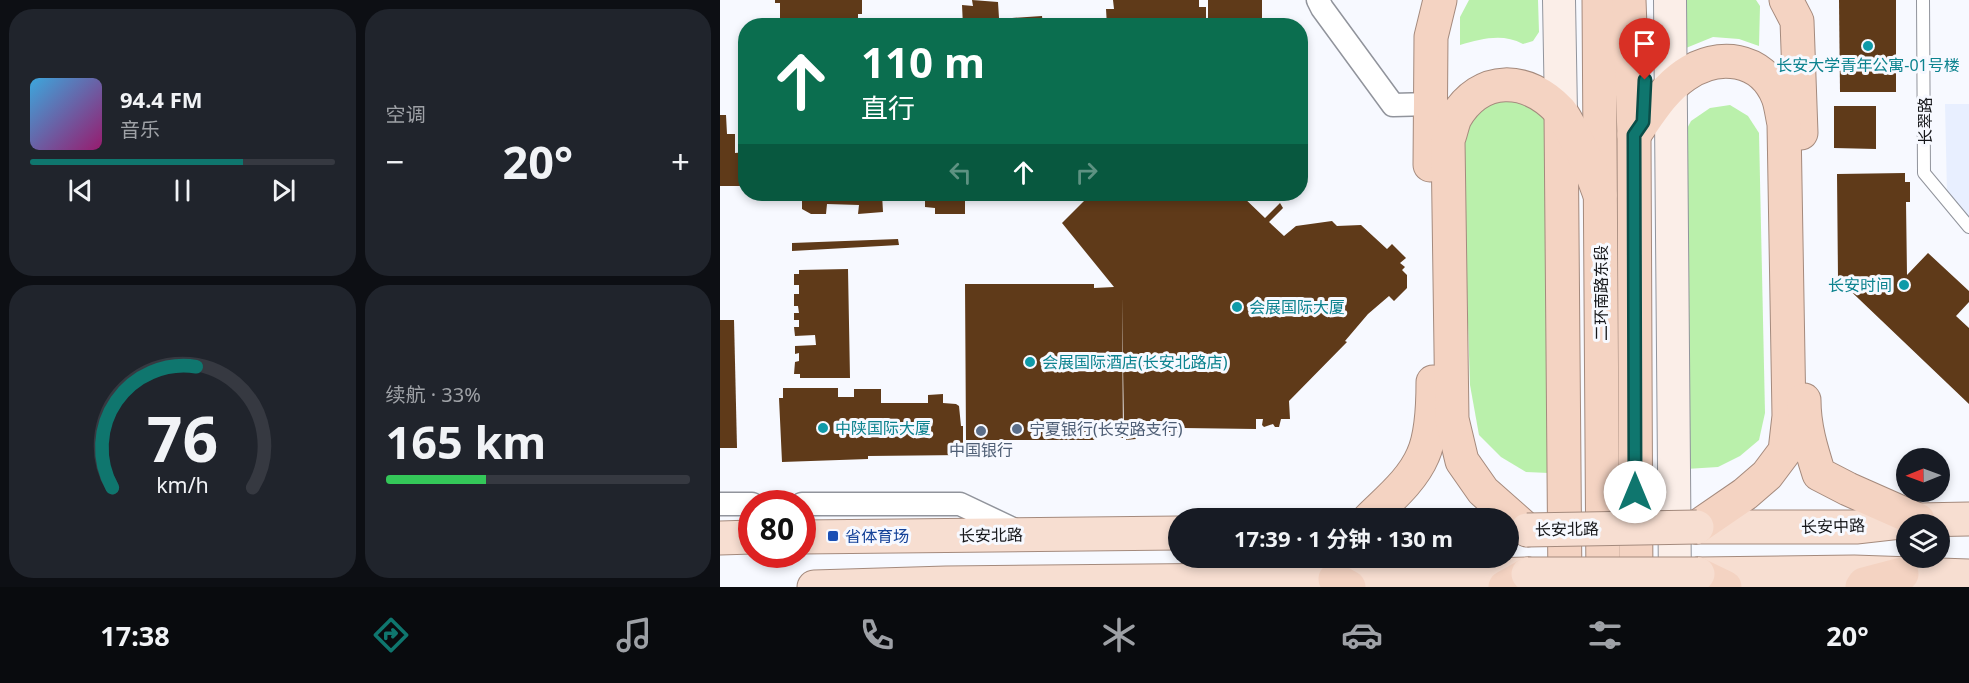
<!DOCTYPE html>
<html lang="zh">
<meta charset="utf-8">
<style>
:root{--surface:#171b24;--page:#20242c;--text:#f1f3f6;--muted:#9ea1a6;--line:#363941;--accent:#0f766e}
body{margin:0;font-family:"Noto Sans","Noto Sans SC",sans-serif;background:var(--page);color:var(--text);height:100vh;display:flex;flex-direction:column;font-size:22px;white-space:nowrap}
*{box-sizing:border-box;margin:0}
p{font-size:20px;color:var(--muted)}
.icon{flex:none;width:33px;height:33px;fill:none;stroke:currentColor;stroke-width:2;stroke-linecap:round;stroke-linejoin:round}
.map{position:relative;flex:1;overflow:hidden}
.drawer{display:flex;flex-direction:column;gap:9px;padding:9px;background:#0d0f14;width:720px}
.drawer>*{flex:none}
.banner{position:absolute;left:18px;top:18px;width:570px;height:183px;border-radius:24px;box-shadow:0 3px 9px #0003;background:#0b6e4f;color:#fff;overflow:hidden}
.needle{width:39px;rotate:269deg}
.tools{position:absolute;left:1176px;top:448px;display:grid;gap:12px}
.tools a{display:grid;place-items:center;width:54px;height:54px;border-radius:50%;background:var(--surface);box-shadow:0 3px 9px #0003;font-size:30px}
.speed{position:absolute;left:18px;top:490px;display:flex;gap:12px;font-size:30px;font-weight:700;text-align:center}
.speed>*{display:grid;place-content:center;width:78px;height:78px;border-radius:50%;background:var(--surface);box-shadow:0 3px 9px #0003;line-height:1}
.speed .limit{border:9px solid #d22;background:#fff;color:#111}
.pin{position:absolute;display:grid;place-items:center;width:51px;height:51px;color:#fff;margin:-62px -26px;border-radius:50% 50% 50% 0;rotate:-45deg;box-shadow:0 0 6px #0007}
.pin .icon{rotate:45deg}
.me{position:absolute;width:66px;margin:-33px;rotate:0deg;stroke-linejoin:round;filter:drop-shadow(0 0 4px #0008)}
.turn{display:flex;align-items:center;gap:21px;height:126px;padding:0 24px;font-size:27px}
.turn .icon{width:78px;height:78px;stroke-width:2.5}
.turn b{display:block;font-size:42px;line-height:51px}
.lanes{display:flex;align-items:center;height:57px;padding:0 24px;background:#0003;justify-content:center;gap:30px;direction:ltr}
.lanes .off{opacity:.35}
.big{font-size:45px;font-weight:700;line-height:1.1}
.drawer .tile{flex:1;display:flex;flex-direction:column;justify-content:center;gap:9px;min-width:0;padding:0 21px;border-radius:24px;background:var(--page)}
.drawer .dial{align-items:center;gap:0}
.dial svg{height:156px;overflow:visible;fill:none;stroke:var(--line);stroke-width:7;stroke-linecap:round;text-anchor:middle}
.dial text{fill:var(--text);stroke:none}
.song{display:flex;align-items:center;gap:18px}
.cover{width:72px;height:72px;border-radius:9px;background:linear-gradient(135deg,hsl(200 70% 55%),hsl(320 70% 35%))}
.played{height:6px;border-radius:3px;background:linear-gradient(90deg,var(--accent) 70%,var(--line) 70%)}
.keys{display:flex;justify-content:space-around;direction:ltr}
.heat{display:flex;justify-content:space-between;align-items:center;font-size:33px;direction:ltr}
.charge{height:9px;border-radius:4px;background:linear-gradient(90deg,#34c759 33%,var(--line) 0)}
.drawer .tiles{flex:1;display:grid;gap:9px;grid-template-columns:repeat(2,1fr)}
.trip{position:absolute;left:448px;top:508px;width:351px;height:60px;border-radius:30px;background:var(--surface);box-shadow:0 3px 9px #0003;font-weight:700;line-height:60px;text-align:center}
.tab-bar{display:flex;height:96px;justify-content:space-around;align-items:center;background:#090b0e;color:var(--muted)}
.tab-bar .icon{width:42px;height:42px}
.tab-bar .on{color:var(--accent)}
.tab-bar b{font-size:27px;color:var(--text)}
main{display:flex;flex:1;min-height:0}
.map>svg:first-child{display:block}
.built{fill:#e8efff}
.green{fill:#baf0ab}
.building{fill:#5f3a19}
.lines{fill:none;stroke-linecap:round;stroke-linejoin:round}
.service-casing{stroke:#91949c;stroke-width:14}
.minor-casing{stroke:#91949c;stroke-width:25}
.secondary-casing{stroke:#91949c;stroke-width:34}
.primary-casing{stroke:#a48a7d;stroke-width:35}
.trunk-casing{stroke:#a48a7d;stroke-width:35}
.service{stroke:#fff;stroke-width:12}
.minor{stroke:#fff;stroke-width:22}
.secondary{stroke:#fbeee8;stroke-width:32}
.primary{stroke:#f7ded1;stroke-width:33}
.trunk{stroke:#f4d3c2;stroke-width:33}
.primary-bridge-casing{stroke:#a48a7d;stroke-width:35;stroke-linecap:butt}
.primary-bridge{stroke:#f7ded1;stroke-width:33}
.route-casing{stroke:#0a4d48;stroke-width:15}
.route{stroke:#0f766e;stroke-width:10}
.culture-dot{fill:#0f9aa8;stroke:#f7f9ff;stroke-width:2}
.service-dot{fill:#5c6f8a;stroke:#f7f9ff;stroke-width:2}
.transit-dot{fill:#1a4fb4;stroke:#f7f9ff;stroke-width:2}
.labels{text-anchor:middle;dominant-baseline:central;stroke-width:6;stroke-linejoin:round;paint-order:stroke}
.culture-label{font-size:16px;fill:#0d838f;stroke:#f7f9ff;text-anchor:start}
.street-label{font-size:16px;fill:#16171a;stroke:#f7f9ff}
.service-label{font-size:16px;fill:#4e5e75;stroke:#f7f9ff;text-anchor:start}
.transit-label{font-size:16px;fill:#164399;stroke:#f7f9ff;text-anchor:start}
</style>
<main>
<section class="drawer">
<div class="tiles">
<div class="tile">
<div class="song"><i class="cover"></i><div><b>94.4 FM</b><p>音乐</p></div></div>
<div class="played"></div>
<div class="keys"><svg class="icon" aria-label="previous" viewBox="0 0 24 24"><path d="M18 5L8 12l10 7zM5 5v14"/></svg><svg class="icon" aria-label="pause" viewBox="0 0 24 24"><path d="M8 5v14M16 5v14"/></svg><svg class="icon" aria-label="next" viewBox="0 0 24 24"><path d="M6 5l10 7-10 7zM19 5v14"/></svg></div>
</div>
<div class="tile"><p>空调</p>
<div class="heat"><a>−</a><b class="big">20°</b><a>+</a></div>
</div>
<div class="tile dial"><svg viewBox="0 0 100 80">
<path d="M14 69A42 42 0 1 1 86 69"/>
<path d="M14 69A42 42 0 0 1 57 7" stroke="#0f766e"/>
<text x="50" y="56" font-size="32" font-weight="700">76</text>
<text x="50" y="72" font-size="11">km/h</text>
</svg></div>
<div class="tile"><p>续航 · 33%</p><b class="big">165 km</b><div class="charge"></div></div>
</div>
</section>
<div class="map">
<svg width="1249" height="587" viewBox="0 0 1249 587">
<rect width="100%" height="100%" fill="#f7f9ff"/>
<path class="built" d="M1225,104H1249V219L1227,194Z"/>
<g class="green">
<path d="M749,0H818L819,32L813,41L803,44C782,33 762,39 740,45V17Z"/>
<path d="M964,0H1036L1040,6L1039,46L1019,39L993,37L966,48Z"/>
<path d="M800,96L824,116L829,473L806,472L781,457L759,435L750,385L742,136L762,107Z"/>
<path d="M1010,105L1028,116L1039,133L1045,413L1039,440L1020,456L998,467L966,469L960,142L971,121L990,108Z"/>
</g>
<g class="building">
<path d="M55,0H142V14H138V26H60V3H55Z"/>
<path d="M252,0L278,2L279,18H287V26H243L242,5L253,6Z"/>
<path d="M393,0H479V7H486V26H387L386,9H394Z"/>
<rect x="488" y="0" width="54" height="26"/>
<path d="M1119,0H1176V92H1120Z"/>
<path d="M322,16L323,26H292V18Z"/>
<path d="M26,61V71H18V62Z"/>
<path d="M1114,106H1156V149L1114,148Z"/>
<path d="M0,115H6L7,134H15V153L26,152V181H22V186H0Z"/>
<path d="M1185,173V182H1190V202H1186L1187,275L1208,253L1249,291V302L1236,316L1249,328V404L1118,279L1117,174Z"/>
<path d="M82,194H162L163,212L138,214L139,205L107,204L106,214H91L82,209Z"/>
<path d="M205,194H263L262,196L245,197V214H215V208L205,207Z"/>
<path d="M371,194H520L545,218L560,203L563,208L549,222L564,236L576,226L612,221L617,226L641,225L667,249L672,244L686,258L680,263L685,267L682,270L687,275V288L674,301L669,296L648,314L625,341L627,342L569,401L570,419H561L559,427H555L553,424L544,427L542,425L543,419H536V429L463,428V432H416V439L406,440V432H404L402,297L403,438H390V433L387,432H375V440H246L245,284H374V288L394,287L342,223Z"/>
<path d="M178,239L179,245L72,251V243Z"/>
<path d="M128,269L130,378H80V374H74L75,362L79,361V353L75,354V346L96,345L95,335L75,336L74,327H79V320H74V313H79L78,306H74V294H79V285H74V274H79V270Z"/>
<path d="M0,320H14L17,448H0Z"/>
<path d="M63,388H118V397H134V389H161V403H208V395L223,394V403L236,404L239,406L241,426H243V455L148,456V459L62,462L59,398H63Z"/>
</g>
<g class="lines">
<defs>
<path id="service" d="M1203,0L1204,173L1249,227"/>
<g id="minor">
<path d="M598,0L602,8L673,105L711,104"/>
<path d="M0,504H32"/>
<path d="M82,504H240L297,531"/>
</g>
<g id="secondary">
<path d="M839,0L841,112"/>
<path d="M950,0L955,587"/>
</g>
<g id="primary">
<path d="M977,527H1136L1198,520L1249,519"/>
<path d="M82,537L459,533"/>
<path d="M0,538L32,537"/>
<path d="M978,574L1134,572L1249,576"/>
<path d="M94,587L226,583L615,579L808,574"/>
</g>
<g id="trunk">
<path d="M879,0L883,587"/>
<path d="M909,0L914,135L916,587"/>
<path d="M1066,0L1077,21L1081,133"/>
<path d="M841,114L845,587"/>
<path d="M914,135C929,114 943,90 965,75C998,52 1042,57 1058,97C1061,105 1062,115 1064,124L1069,416L1065,451L1047,475L1025,494L977,527"/>
<path d="M710,165L711,37L720,0"/>
<path d="M1084,400C1084,426 1091,449 1099,474L1128,489L1198,520"/>
<path d="M649,519C668,500 692,481 703,455C712,435 713,404 713,382"/>
<path d="M807,530L763,491L742,461L732,419L728,140C731,133 732,125 735,118C761,74 807,76 840,111C845,117 848,125 852,131C863,152 872,172 880,195"/>
<path d="M978,574L1005,587"/>
<path d="M615,579L629,587"/>
<path d="M785,587L808,574"/>
<path d="M1142,587L1144,584L1182,574"/>
</g>
</defs>
<use href="#service" class="service-casing"/>
<use href="#minor" class="minor-casing"/>
<use href="#secondary" class="secondary-casing"/>
<use href="#primary" class="primary-casing"/>
<use href="#trunk" class="trunk-casing"/>
<use href="#service" class="service"/>
<use href="#minor" class="minor"/>
<use href="#secondary" class="secondary"/>
<use href="#primary" class="primary"/>
<use href="#trunk" class="trunk"/>
<defs>
<g id="primary-bridge">
<path d="M807,530L977,527"/>
<path d="M808,574H978"/>
</g>
</defs>
<use href="#primary-bridge" class="primary-bridge-casing"/>
<use href="#primary-bridge" class="primary-bridge"/>
</g>
<g class="lines">
<defs>
<path id="route" d="M915,492L914,135L923,122L925,80"/>
</defs>
<use href="#route" class="route-casing"/>
<use href="#route" class="route"/>
</g>
<g class="culture-dot">
<circle cx="1148" cy="46" r="6"/>
<circle cx="1184" cy="285" r="6"/>
<circle cx="517" cy="307" r="6"/>
<circle cx="310" cy="362" r="6"/>
<circle cx="103" cy="428" r="6"/>
</g>
<g class="service-dot">
<circle cx="297" cy="429" r="6"/>
<circle cx="261" cy="431" r="6"/>
</g>
<rect class="transit-dot" x="107" y="530" width="12" height="12" rx="3"/>
<g class="labels">
<g class="culture-label">
<text x="1148" y="65" text-anchor="middle">长安大学青年公寓-01号楼</text>
<text x="1172" y="285" text-anchor="end">长安时间</text>
<text x="529" y="307">会展国际大厦</text>
<text x="322" y="362">会展国际酒店(长安北路店)</text>
<text x="115" y="428">中陕国际大厦</text>
</g>
<g class="street-label">
<text transform="translate(1205 121) rotate(-90)">长翠路</text>
<text transform="translate(881 293) rotate(-90)">二环南路东段</text>
<text transform="translate(1113 526) rotate(-2)">长安中路</text>
<text transform="translate(847 529) rotate(-1)">长安北路</text>
<text transform="translate(271 535) rotate(-1)">长安北路</text>
</g>
<g class="service-label">
<text x="309" y="429">宁夏银行(长安路支行)</text>
<text x="261" y="450" text-anchor="middle">中国银行</text>
</g>
<g class="transit-label">
<text x="125" y="536">省体育场</text>
</g>
</g>
</svg>
<div class="tools">
<a><svg class="needle" viewBox="-14 -14 28 28"><path d="M0-13l5 13h-10z" fill="#e53935"/><path d="M0 13l5-13h-10z" fill="#9ea1a6"/></svg></a>
<a><svg class="icon" aria-label="layers" viewBox="0 0 24 24"><path d="M12 4l9 5-9 5-9-5zM3 14l9 5 9-5"/></svg></a>
</div>
<div class="speed"><div class="limit">80</div></div>
<div class="pin" style="left:925px;top:80px;background:#d93025"><svg class="icon" aria-label="arrive" viewBox="0 0 24 24"><path d="M6 21V4h12l-3 4 3 4H6"/></svg></div>
<svg class="me" style="left:915px;top:492px" viewBox="-20 -20 40 40"><circle r="19" fill="#fff"/><path d="M0-13L10 11 0 6-10 11z" fill="#0f766e"/></svg>
<div class="trip">17:39 · 1 分钟 · 130 m</div>
<div class="banner">
<div class="turn"><svg class="icon" aria-label="ahead" viewBox="0 0 24 24"><path d="M12 20V5M6 11l6-6 6 6"/></svg><div><b>110 m</b>直行</div></div>
<div class="lanes"><svg class="icon off" aria-label="left" viewBox="0 0 24 24"><path d="M17 20v-9H6M10 6l-5 5 5 5"/></svg><svg class="icon" aria-label="ahead" viewBox="0 0 24 24"><path d="M12 20V5M6 11l6-6 6 6"/></svg><svg class="icon off" aria-label="right" viewBox="0 0 24 24"><path d="M7 20v-9h11M14 6l5 5-5 5"/></svg></div>
</div>
</div>
</main>
<nav class="tab-bar">
<b>17:38</b>
<svg class="icon on" aria-label="directions" viewBox="0 0 24 24"><path d="M12 3l9 9-9 9-9-9zM9 14v-3h6M13 9l2 2-2 2"/></svg>
<svg class="icon" aria-label="music" viewBox="0 0 24 24"><path d="M9 18V5l10-2v13"/><circle cx="6" cy="18" r="3"/><circle cx="16" cy="16" r="3"/></svg>
<svg class="icon" aria-label="phone" viewBox="0 0 24 24"><path d="M5 4h4l2 5-3 2q2 4 5 5l2-3 5 2v4C11 20 4 13 5 4z"/></svg>
<svg class="icon" aria-label="climate" viewBox="0 0 24 24"><path d="M12 3v18M4 7l16 10M4 17L20 7"/></svg>
<svg class="icon" aria-label="car" viewBox="0 0 24 24"><path d="M5 17H2v-5l4-1 3-4h7l3 4 3 1v5h-3M9 17h6M6 11h13"/><circle cx="7" cy="17" r="2"/><circle cx="17" cy="17" r="2"/></svg>
<svg class="icon" aria-label="filters" viewBox="0 0 24 24"><path d="M4 7h16M4 17h16"/><circle cx="9" cy="7" r="2"/><circle cx="15" cy="17" r="2"/></svg>
<b>20°</b>
</nav>
